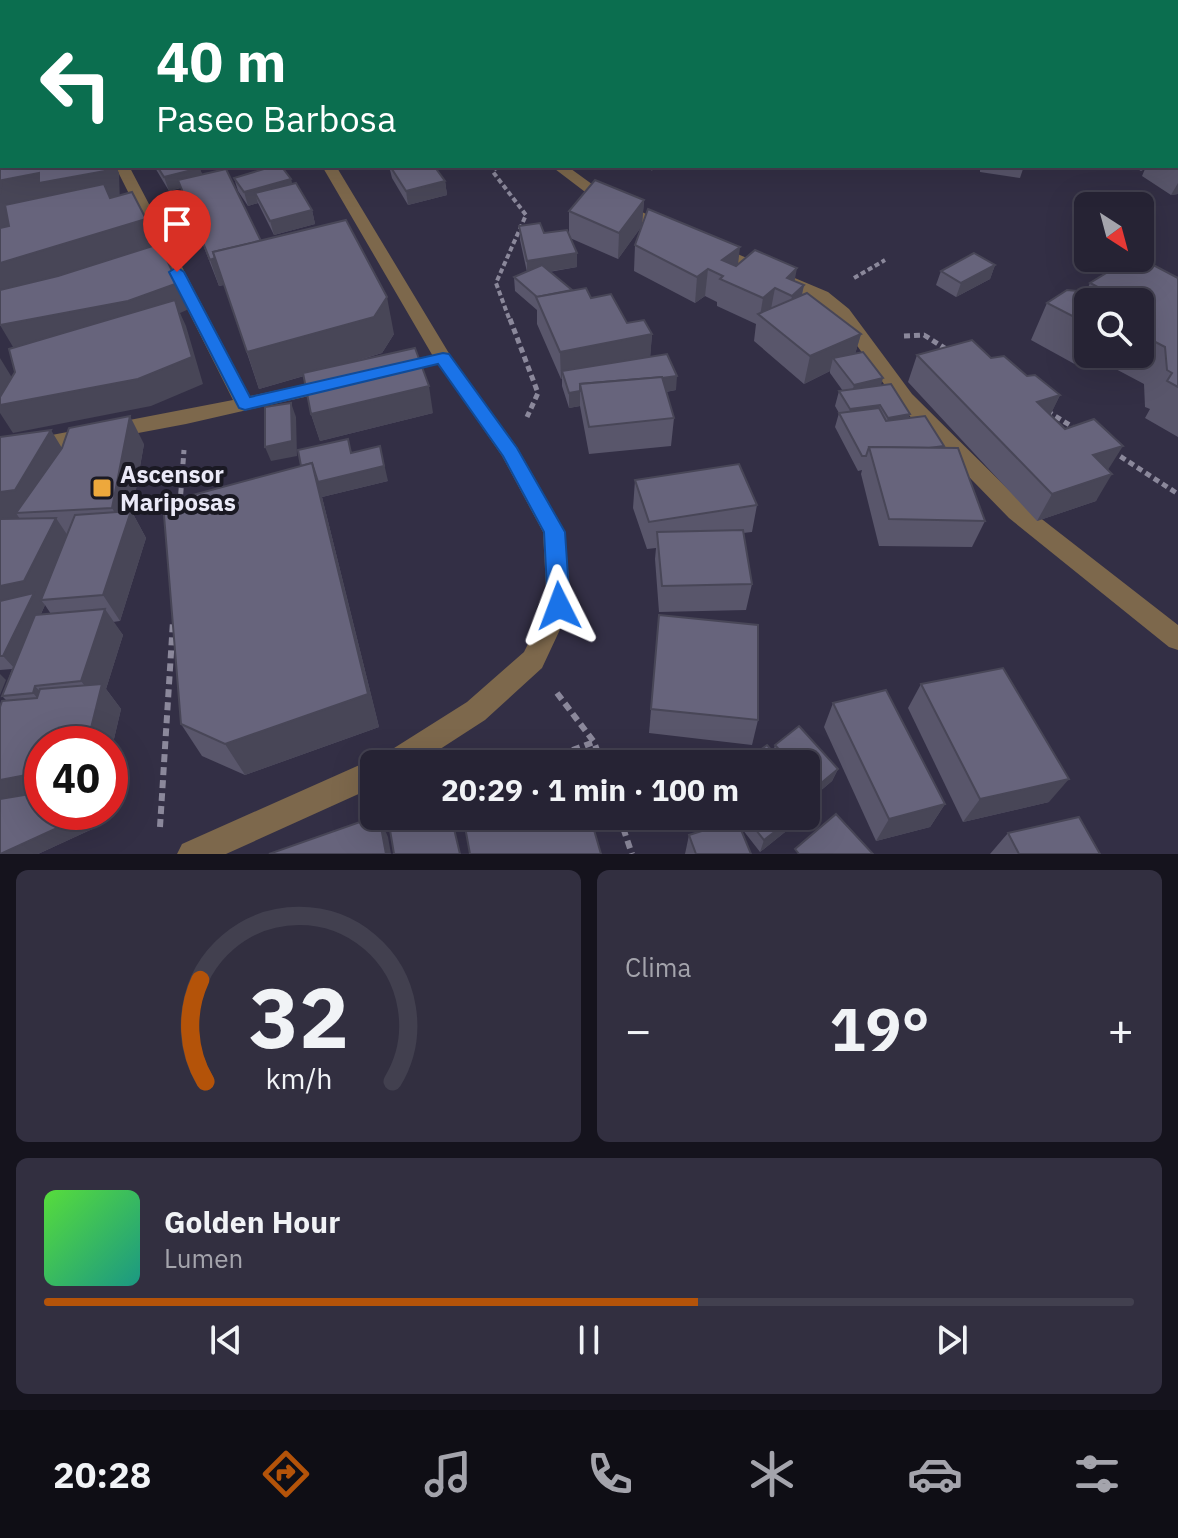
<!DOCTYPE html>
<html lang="es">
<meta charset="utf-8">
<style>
:root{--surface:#262334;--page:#322f40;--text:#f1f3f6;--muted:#a4a4ac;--line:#42404f;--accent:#b45309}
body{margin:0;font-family:"IBM Plex Sans",sans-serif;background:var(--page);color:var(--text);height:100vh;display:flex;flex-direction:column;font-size:30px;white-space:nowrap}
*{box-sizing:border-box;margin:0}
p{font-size:26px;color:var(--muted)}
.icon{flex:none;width:44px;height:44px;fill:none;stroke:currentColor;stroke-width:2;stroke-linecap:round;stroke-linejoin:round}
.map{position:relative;height:854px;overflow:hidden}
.details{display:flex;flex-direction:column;gap:16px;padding:16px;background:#15131d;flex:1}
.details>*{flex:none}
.hud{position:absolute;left:0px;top:0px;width:1178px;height:168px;box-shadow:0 8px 32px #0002,0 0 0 2px var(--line);background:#0b6e4f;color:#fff;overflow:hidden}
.needle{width:52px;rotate:144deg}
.fabs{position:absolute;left:1074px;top:192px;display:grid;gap:16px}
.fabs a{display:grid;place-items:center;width:80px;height:80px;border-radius:12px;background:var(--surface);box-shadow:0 8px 32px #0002,0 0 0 2px var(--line);font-size:40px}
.speed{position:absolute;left:24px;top:726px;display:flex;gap:16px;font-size:40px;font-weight:700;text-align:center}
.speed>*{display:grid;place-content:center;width:104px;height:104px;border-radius:50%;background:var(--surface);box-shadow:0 8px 32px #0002,0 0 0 2px var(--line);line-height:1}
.speed .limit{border:12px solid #d22;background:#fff;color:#111}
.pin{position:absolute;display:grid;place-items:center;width:68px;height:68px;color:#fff;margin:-82px -34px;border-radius:50% 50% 50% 0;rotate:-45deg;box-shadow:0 0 8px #0007}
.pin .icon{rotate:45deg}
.me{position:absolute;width:88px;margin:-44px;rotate:357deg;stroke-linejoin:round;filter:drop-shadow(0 0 6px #0008)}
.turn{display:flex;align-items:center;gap:28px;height:168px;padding:0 24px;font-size:36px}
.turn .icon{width:104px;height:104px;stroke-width:2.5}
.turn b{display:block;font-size:56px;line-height:68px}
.big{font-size:60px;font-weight:700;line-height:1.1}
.details .tile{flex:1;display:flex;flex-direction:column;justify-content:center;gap:12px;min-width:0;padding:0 28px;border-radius:12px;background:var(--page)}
.details .dial{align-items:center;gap:0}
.dial svg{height:208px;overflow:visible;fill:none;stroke:var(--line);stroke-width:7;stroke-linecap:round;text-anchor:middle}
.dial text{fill:var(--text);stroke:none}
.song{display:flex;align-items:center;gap:24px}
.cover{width:96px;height:96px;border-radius:12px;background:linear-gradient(135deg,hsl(110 70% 55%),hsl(170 70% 35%))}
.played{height:8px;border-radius:4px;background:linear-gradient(90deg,var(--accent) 60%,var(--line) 60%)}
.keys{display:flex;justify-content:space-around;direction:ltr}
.heat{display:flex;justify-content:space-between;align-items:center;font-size:44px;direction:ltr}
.details .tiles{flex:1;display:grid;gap:16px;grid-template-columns:1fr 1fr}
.tile:last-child{grid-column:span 2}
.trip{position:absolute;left:360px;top:750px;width:460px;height:80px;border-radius:12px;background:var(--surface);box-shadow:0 8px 32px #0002,0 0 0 2px var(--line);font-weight:700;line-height:80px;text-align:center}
.tabs{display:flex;height:128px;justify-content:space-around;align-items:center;background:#0f0e15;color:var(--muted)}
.tabs .icon{width:56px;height:56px}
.tabs .on{color:var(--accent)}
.tabs b{font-size:36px;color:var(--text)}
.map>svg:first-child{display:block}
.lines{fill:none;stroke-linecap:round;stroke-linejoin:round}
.path-far2{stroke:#8b889b;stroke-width:4;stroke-dasharray:5 3;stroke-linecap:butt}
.path-far1{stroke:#8b889b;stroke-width:5;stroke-dasharray:6 4;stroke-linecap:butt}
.path{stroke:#8b889b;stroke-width:6;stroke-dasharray:8 5;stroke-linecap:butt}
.minor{fill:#7d684c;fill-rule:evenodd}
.wall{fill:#59566b;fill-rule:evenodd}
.shaded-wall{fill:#484657}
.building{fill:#67647c;stroke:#484657;stroke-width:2}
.route{fill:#1a73e8;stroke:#114b97;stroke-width:2}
.poi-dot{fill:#eda83c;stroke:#1a1923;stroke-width:3}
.labels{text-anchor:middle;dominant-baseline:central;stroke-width:8;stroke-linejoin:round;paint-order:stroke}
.poi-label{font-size:24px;font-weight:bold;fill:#eae9f7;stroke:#1a1923;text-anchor:start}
</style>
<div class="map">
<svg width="1178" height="854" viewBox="0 0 1178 854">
<rect width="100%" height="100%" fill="#332f45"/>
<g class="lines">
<g class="path-far2">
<path d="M497,166L493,172L526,215L496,283L510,321"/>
<path d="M854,278L885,260"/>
</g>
<g class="path-far1">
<path d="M510,319L538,393L527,417"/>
<path d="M904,336L924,335L946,349"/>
<path d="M1047,411L1076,429"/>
<path d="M1112,451L1178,494"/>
<path d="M180,504L184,450"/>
</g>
<g class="path">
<path d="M557,693L594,742L602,764"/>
<path d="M536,764L594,742"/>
<path d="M619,816L632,854"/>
<path d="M378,824L399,816"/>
<path d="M160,827L173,621"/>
</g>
<g class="minor">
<rect x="113" y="0" width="10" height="2"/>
<path d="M727,0H738L739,2H728Z"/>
<path d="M945,0H957L958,2H946Z"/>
<rect x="1176" y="125" width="2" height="9"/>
<path d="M115,166H129L250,396L333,378L343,384L340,389L186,424L0,459V445L233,400Z"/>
<path d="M322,166H336L450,355L517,447L562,526L565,532L571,606L542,668L485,720L417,764H374V787L226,854H177L182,844L364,763L374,759L380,762L383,755L467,702L524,652L547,606L543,532L502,456L434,358Z"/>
<path d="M551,166H567L607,195L677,229L675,232H663L597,201Z"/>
<path d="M716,245L828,292L849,309L912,394L1025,506L1178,625V650L1169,647L1009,518L898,404L837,317L816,300L710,253L708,250Z"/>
</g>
</g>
<g class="wall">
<path d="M531,0H558L554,2H531Z"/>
<path d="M769,0H949L951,2H769Z"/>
<path d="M982,0H1091L1090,2H983Z"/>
<path d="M1140,0H1178V14H1176V2H1139Z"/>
<path d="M1176,56H1178V99L1176,97Z"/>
<path d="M1176,145H1178V194L1171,195L1142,176L1145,169L1141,171L1132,166H1176Z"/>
<path d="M154,166H198L202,174L261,241L394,334L382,353L350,363L433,413L320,441L311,414L304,376L259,389L224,285L219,286L181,188L169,191Z"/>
<path d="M389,166L445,181L447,195L408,205L392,178Z"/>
<path d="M980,166H1024L1020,178L980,172Z"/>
<path d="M234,178L292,184L312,210L315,224L274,235L258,203L248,206L238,191Z"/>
<path d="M644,200L642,224L738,265L804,285L802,295L861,334L855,354L881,385L910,414L908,418L944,446L943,448L985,521L972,547L879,546L861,474L862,470L858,471L835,427L839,413L835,406L839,391H843L830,373V371L804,384L754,341L756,324L717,306V302L705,296L695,303L634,271L635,245L641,227L618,259L570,238L577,267L549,272L572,290L591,298L627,323L652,334L650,357L676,390L666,392L674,418L671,446L589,454L580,406L569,408L562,386V379H561L537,324V310L515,291L514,277L527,272L520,240L519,226L544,233L569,234V211Z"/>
<path d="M995,265L990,279L956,297L936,285L941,271Z"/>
<path d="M1178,278V437L1145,418L1150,409L1145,407L1144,384L1095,358L1080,367L1031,340L1047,303L1086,292L1090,283ZM1088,302H1140V354H1088Z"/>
<path d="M917,355L991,358L1060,395L1050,415L1108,470L1096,501L1037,521L908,382Z"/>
<path d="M0,437L62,448L144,444L132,512L146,538L120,621L113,622L123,635L106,689L121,709L110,756V744L42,812H105L101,825L38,854H0L7,701L2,696L12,669L0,670ZM45,605L51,614H41Z"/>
<path d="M351,453L388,481L322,497L379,727L245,775L202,756L181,724L163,503Z"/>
<path d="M635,480L757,505L752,532L743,533L752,584L746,610L659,612L655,559L656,548L647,549L633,508Z"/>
<path d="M659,615L758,720L752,745L649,733Z"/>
<path d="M921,684L1049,802L963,822L908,708Z"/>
<path d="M833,703L945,804L930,827L876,841L824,727Z"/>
<path d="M775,745L838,769L832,781L812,798L815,800L810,812L806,815V764H741L773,752Z"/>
<path d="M732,816H805L760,852L739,825L751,854H685L689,835L736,821Z"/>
<path d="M1008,833L1100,854H990Z"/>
</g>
<g class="shaded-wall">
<path d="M0,0L2,4V21H0Z"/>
<path d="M30,0H100V2H31Z"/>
<path d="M193,0H217L218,2H194Z"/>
<path d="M543,0H558L554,2H543Z"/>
<path d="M806,0H829V2H787Z"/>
<path d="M892,0H916L915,2H891Z"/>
<path d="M996,0H1022L1021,2H995Z"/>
<path d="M1034,0H1091L1090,2H1033Z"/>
<path d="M2,68V94H0V69Z"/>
<path d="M0,98L2,102V124L0,126Z"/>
<path d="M105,166H116L119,173L120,205L0,232V194L2,180L39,173Z"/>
<path d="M215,166H229L216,169Z"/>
<path d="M651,166H662L651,171Z"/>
<path d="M200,168L204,181L169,191L164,177Z"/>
<path d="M291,179L295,192L255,193L258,203L248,206L244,192Z"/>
<path d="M445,181L447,195L408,205L406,191Z"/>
<path d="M1178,183V194L1171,195Z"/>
<path d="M644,200L642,226L618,259L619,233Z"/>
<path d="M312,210L315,224L274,235L270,221Z"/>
<path d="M146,219L157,245L1,294L0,292V263Z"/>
<path d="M263,245L271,272L219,286L210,260Z"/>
<path d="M740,247L737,274L722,260Z"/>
<path d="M577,253V267L527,275V261Z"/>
<path d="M995,265L990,279L956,297L961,283Z"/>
<path d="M797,268L792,295L787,278Z"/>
<path d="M708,269L705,296L695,303L697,277Z"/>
<path d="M178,283L189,309L180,313L186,326L203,384L151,406L13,433L0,413V358L11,376L19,401L16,352L0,325Z"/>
<path d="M804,285L798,311L787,323L792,296Z"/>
<path d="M775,288L770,314L760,316L763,298Z"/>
<path d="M387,297L394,334L382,353L259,389L247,352Z"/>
<path d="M652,334L650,361L562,371V379H561L560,352Z"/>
<path d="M861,334L853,361L833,358L830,371L804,384L810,356Z"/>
<path d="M1088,351V354H1097L1095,358L1080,367Z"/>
<path d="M677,376L676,390L585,405L582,391Z"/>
<path d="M883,378L879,393L850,400L854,385Z"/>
<path d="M429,386L433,413L320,441L311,414Z"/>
<path d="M580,391V406L569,408V393Z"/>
<path d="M1060,395L1047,422L1037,402Z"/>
<path d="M291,403L296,417L297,456L271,461L265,447Z"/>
<path d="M880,405L875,419L846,424L850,409Z"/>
<path d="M910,414L905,429L883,432L888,418Z"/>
<path d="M130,416L144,444L132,512L146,538L120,621L103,595L125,530L112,508Z"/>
<path d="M51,430L68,458L16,513L20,519L0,522V492Z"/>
<path d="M380,446L388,481L322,497L379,727L245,775L225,744L312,463Z"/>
<path d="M1123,446L1106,473L1093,455Z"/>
<path d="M1112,474L1096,501L1037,521L1052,494Z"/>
<path d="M56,518L74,545L41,600L45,605L15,669L3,656L0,618V586Z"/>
<path d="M105,609L123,635L106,689L121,709L110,756V744H87L97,702L81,681Z"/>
<path d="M0,674L6,680L0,695Z"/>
<path d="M35,686L57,710L54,718L33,693Z"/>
<path d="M838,769L832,781L808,801L814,789Z"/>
<path d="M42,772V800L0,808V780Z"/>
<path d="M1069,779L1049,802L963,822L980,799Z"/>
<path d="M815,800L810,812L806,815V807Z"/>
<path d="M945,804L930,827L876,841L889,819Z"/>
<path d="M90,812H105L101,825L38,854H0Z"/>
<path d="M379,816L388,837L391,854H386Z"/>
<path d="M795,816H805L760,852L764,840Z"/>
</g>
<g class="building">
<path d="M42,0H93V2H41Z"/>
<path d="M135,0H202L195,1V2H136Z"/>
<path d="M304,0H334V2H284Z"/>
<path d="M693,0H731L733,2H694Z"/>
<path d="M785,0H806L787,2Z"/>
<path d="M847,0H887L873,2H850Z"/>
<path d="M917,0H949L951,2H919Z"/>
<path d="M1155,0H1178V3L1176,4V2H1157Z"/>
<path d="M0,15H2V68L0,69Z"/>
<rect x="1176" y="57" width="2" height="12"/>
<path d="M2,110V124H0V114Z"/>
<path d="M0,124H2V166H105V171L39,183V173L2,180L0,194Z"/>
<path d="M1176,145H1178V166L1176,165Z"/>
<path d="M157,166H198L200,168L164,177Z"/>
<path d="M274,166H281L291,179L244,192L234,178Z"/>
<path d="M390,166H434L445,181L406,191Z"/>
<path d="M226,169L261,241L213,252L215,258L210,260L178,180Z"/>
<path d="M595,180L644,200L619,233L569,211Z"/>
<path d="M296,183L312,210L270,221L255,193Z"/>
<path d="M104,184L110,198L132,192L146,219L0,263V228L9,226L5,205Z"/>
<path d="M648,209L740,247L722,260L736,266L755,250L797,268L787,278L804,285L792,296L775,288L763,298L720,279L723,276L708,269L697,277L635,245Z"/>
<path d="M346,220L387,297L374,317L247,352L213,252Z"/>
<path d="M540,223L544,233L567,230L577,253L527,261L519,226Z"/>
<path d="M159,244L178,283L128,301L0,325V290L58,276Z"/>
<path d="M974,253L995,265L961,283L941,271Z"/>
<path d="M1131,258H1140L1178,278V387L1167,381L1172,373L1167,370L1165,347L1140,334V302H1088V324L1047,303L1067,290L1111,294L1090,283Z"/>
<path d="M542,265L572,290L537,297L514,277Z"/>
<path d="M586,288L591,298L611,294L627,323L644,320L652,334L560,352L536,297Z"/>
<path d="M807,293L861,334L810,356L758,314Z"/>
<path d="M175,300L192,357L138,379L0,405V397L15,372L9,349Z"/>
<path d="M972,340L991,358L1004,356L1027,376L1035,375L1060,395L1037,402L1065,429L1094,419L1123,446L1093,455L1112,474L1052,494L917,355Z"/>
<path d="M415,348L429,386L311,414L303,373Z"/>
<path d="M863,352L883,378L854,385L833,358Z"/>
<path d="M667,354L677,376L662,378V377L580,384V391L569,393L562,371Z"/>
<path d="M662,377L674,418L589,427L580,384Z"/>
<path d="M891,384L910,414L888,418L880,405L850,409L839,391Z"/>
<path d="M291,403L292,441L265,447V407Z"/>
<path d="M879,408L886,421L925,416L944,446L929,448L869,447L866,456H862L839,413Z"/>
<path d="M130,416L112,508L16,513L62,448L69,428Z"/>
<path d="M51,430L15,490L0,492V437Z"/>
<path d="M348,439L351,453L380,446L384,466L318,482L312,463L301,466L298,450Z"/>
<path d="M869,447L958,448L985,521L889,519Z"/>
<path d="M312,463L368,694L225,744L181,724L163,503Z"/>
<path d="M739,464L757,505L649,522L635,480Z"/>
<path d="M131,511L103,595L41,600L75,515Z"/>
<path d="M56,518L24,581L0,586V519Z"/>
<path d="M743,530L752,584L662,586L657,532Z"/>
<path d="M34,593L3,656H0V601Z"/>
<path d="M105,609L81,681L35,686L33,693L2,696L35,615Z"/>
<path d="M659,615L758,625V720L651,709Z"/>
<path d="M1003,668L1069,779L980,799L921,684Z"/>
<path d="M102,684L87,744H42V772L0,780V707L2,701L37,698L40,689Z"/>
<path d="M886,690L945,804L889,819L833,703Z"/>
<path d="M799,726L838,769L814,789L806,780V764H792L775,745Z"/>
<path d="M767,745L783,764H741Z"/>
<path d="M572,752L576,764H539Z"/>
<path d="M806,790L815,800L806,807Z"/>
<path d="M42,792V812H90V813L0,854V799Z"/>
<path d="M836,814L873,854H799L795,849Z"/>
<path d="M377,816H379L386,854H269Z"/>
<path d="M430,816H451L460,854H394L390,830Z"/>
<path d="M463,816H590L601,854H470Z"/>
<path d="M745,816H795L764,840Z"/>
<path d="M1079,817L1100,854H1019L1008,833Z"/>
<path d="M737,820L751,854H696L689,835Z"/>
</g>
<path class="route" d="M177,267L184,272L250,397L443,353L449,354L517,448L565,532L570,606L566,612H551L548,606L544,532L503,456L438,364L245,410L239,408L169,272Z"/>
<rect class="poi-dot" x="92" y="478" width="20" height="20" rx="4"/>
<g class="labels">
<g class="poi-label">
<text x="120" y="474">Ascensor<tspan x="120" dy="28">Mariposas</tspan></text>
</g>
</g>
</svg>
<div class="fabs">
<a><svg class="needle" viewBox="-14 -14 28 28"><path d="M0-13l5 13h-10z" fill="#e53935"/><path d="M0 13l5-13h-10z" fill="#a4a4ac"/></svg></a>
<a><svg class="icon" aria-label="search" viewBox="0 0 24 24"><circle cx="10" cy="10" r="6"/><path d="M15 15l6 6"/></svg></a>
</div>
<div class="speed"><div class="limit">40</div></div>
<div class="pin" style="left:177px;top:272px;background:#d93025"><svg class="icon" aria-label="arrive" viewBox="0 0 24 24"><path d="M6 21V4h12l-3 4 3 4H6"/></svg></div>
<svg class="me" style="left:559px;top:606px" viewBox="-20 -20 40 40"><path d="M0-17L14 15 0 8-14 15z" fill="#1a73e8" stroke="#fff" stroke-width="4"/></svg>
<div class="trip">20:29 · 1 min · 100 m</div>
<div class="hud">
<div class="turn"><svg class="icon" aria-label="left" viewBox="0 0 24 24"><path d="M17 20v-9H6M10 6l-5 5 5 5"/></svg><div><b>40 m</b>Paseo Barbosa</div></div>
</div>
</div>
<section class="details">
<div class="tiles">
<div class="tile dial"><svg viewBox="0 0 100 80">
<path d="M14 69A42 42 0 1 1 86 69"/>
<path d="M14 69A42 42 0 0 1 12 30" stroke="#b45309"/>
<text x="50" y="56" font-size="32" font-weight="700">32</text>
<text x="50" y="72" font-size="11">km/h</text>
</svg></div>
<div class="tile"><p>Clima</p>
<div class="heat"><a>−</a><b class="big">19°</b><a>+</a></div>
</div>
<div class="tile">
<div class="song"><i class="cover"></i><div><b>Golden Hour</b><p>Lumen</p></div></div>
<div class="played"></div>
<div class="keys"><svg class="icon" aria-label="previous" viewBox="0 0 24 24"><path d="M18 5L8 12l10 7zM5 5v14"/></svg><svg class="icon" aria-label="pause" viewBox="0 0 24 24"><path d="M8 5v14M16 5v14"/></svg><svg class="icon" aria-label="next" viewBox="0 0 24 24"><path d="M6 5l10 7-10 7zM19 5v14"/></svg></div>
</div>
</div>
</section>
<nav class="tabs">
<b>20:28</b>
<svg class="icon on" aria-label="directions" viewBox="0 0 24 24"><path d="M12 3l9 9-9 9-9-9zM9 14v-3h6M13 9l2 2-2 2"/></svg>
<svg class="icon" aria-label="music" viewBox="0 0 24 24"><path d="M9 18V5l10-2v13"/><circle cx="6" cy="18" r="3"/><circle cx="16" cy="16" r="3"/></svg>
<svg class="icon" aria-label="phone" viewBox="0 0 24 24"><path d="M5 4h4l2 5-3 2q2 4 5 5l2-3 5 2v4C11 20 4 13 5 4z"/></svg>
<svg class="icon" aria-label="climate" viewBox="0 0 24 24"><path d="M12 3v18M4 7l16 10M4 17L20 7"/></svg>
<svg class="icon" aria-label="car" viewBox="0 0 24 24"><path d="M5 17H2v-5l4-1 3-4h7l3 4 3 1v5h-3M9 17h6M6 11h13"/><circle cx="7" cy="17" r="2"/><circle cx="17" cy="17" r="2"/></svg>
<svg class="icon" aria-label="filters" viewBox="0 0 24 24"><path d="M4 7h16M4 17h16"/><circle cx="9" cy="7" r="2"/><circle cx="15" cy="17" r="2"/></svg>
</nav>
